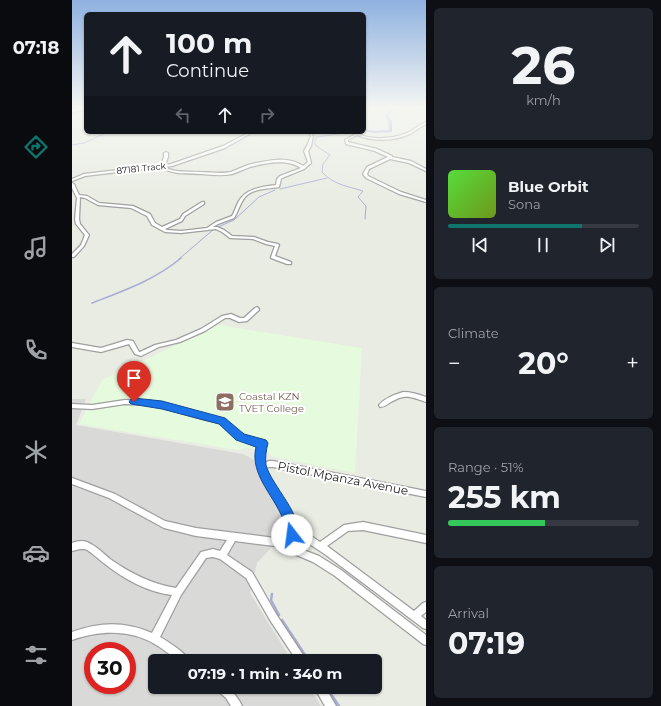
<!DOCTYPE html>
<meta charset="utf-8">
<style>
:root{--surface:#171b24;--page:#20242c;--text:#f1f3f6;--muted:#9ea1a6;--line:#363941;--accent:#0f766e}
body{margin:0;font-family:Montserrat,sans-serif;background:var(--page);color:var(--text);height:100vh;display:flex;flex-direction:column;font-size:15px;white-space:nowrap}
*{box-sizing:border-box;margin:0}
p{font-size:13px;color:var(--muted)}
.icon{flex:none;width:22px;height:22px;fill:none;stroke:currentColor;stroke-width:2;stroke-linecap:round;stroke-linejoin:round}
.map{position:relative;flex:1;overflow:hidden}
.side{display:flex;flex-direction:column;gap:8px;padding:8px;background:#0d0f14;width:235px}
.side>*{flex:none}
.top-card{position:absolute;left:12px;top:12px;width:282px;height:122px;border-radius:6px;box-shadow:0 1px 3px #0004;background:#171b24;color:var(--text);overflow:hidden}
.speed{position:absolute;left:12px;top:642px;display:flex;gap:8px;font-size:20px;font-weight:700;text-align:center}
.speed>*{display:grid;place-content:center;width:52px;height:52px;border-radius:50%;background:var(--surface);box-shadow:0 1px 3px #0004;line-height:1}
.speed .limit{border:6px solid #d22;background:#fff;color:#111}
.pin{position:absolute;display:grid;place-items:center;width:34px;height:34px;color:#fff;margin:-41px -17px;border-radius:50% 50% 50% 0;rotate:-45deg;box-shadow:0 0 4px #0007}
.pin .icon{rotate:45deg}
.me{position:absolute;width:44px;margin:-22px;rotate:345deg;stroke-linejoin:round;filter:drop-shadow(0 0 3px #0008)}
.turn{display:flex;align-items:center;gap:14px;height:84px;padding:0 16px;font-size:18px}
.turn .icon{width:52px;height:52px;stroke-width:2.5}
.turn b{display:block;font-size:28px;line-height:34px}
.lanes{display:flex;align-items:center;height:38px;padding:0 16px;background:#0003;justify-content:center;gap:20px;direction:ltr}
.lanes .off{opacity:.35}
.big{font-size:30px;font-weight:700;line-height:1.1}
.side .tile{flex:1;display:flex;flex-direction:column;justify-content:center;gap:6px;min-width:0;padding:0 14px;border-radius:6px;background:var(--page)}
.side .dial{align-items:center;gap:0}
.dial b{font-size:52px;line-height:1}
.song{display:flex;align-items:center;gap:12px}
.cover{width:48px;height:48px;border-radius:6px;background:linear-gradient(135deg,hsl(110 70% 55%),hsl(80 70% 35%))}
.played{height:4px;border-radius:2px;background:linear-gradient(90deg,var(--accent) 70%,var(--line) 70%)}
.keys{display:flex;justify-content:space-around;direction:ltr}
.heat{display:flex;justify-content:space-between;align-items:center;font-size:22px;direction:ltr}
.charge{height:6px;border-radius:3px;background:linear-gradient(90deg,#34c759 51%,var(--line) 0)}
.trip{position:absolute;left:76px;top:654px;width:234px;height:40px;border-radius:6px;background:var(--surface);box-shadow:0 1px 3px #0004;font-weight:700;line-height:40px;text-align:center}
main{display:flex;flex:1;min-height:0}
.tab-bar{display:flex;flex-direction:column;width:72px;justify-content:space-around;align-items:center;background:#090b0e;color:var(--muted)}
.tab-bar .icon{width:28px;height:28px}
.tab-bar .current{color:var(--accent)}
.tab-bar b{font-size:18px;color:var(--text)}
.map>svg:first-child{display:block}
.residential{fill:#d9d9d8;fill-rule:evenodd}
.education{fill:#e6fadd}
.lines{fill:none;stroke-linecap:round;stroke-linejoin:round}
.stream-far2{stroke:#a8acd4;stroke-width:1}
.stream-far1{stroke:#a8acd4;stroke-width:1.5}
.stream{stroke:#a8acd4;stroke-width:2.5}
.river{fill:#a8acd4;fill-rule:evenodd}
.minor-casing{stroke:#9f9f9f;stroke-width:2.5}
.minor{fill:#fff;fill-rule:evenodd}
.route{fill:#1a73e8;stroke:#114b97}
.labels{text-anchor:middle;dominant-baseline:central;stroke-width:4;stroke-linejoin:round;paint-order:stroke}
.far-street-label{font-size:9px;fill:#1b1b1b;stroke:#fff}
.education-label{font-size:10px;fill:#785e54;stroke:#fff;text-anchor:start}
.near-street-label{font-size:12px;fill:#1b1b1b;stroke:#fff}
</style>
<main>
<nav class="tab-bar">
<b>07:18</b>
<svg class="icon current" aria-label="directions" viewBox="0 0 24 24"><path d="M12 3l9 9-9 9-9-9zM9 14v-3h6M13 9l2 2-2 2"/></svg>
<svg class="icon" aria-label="music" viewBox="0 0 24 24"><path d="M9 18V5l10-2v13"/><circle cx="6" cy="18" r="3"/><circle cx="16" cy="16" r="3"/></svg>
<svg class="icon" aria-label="phone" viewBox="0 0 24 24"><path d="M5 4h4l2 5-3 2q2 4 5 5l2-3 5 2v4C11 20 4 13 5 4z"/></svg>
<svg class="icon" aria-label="climate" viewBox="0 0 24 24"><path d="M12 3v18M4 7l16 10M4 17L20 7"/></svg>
<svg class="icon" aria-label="car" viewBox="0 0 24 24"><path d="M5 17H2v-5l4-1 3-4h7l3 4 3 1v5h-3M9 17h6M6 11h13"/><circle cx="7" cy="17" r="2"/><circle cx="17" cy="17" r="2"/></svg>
<svg class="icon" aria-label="filters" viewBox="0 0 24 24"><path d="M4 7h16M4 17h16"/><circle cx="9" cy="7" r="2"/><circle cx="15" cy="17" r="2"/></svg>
</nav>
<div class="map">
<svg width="354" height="706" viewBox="0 0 354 706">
<rect width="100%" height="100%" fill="#e8ece2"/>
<path class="residential" d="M0,399H14L4,425L171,454L182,460L209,516L210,536L185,563L178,593L220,661H83V687H237L249,706H0ZM21,651H55V685H21Z"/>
<path class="education" d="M147,325L290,348L283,473L202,457L194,451L177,448L165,450L7,424L30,380Z"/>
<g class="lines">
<g class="stream-far2">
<path d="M280,132L245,137L243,140V145L258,155L251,164L250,172C262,185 275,186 291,191L286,197L294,206L293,219"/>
<path d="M0,145L12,143L36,132"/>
<path d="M208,189L255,178"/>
<path d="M144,228L162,220L187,197L203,190"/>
<path d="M107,259L142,229"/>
</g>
<path class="stream-far1" d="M20,303C51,291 83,280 109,258"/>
<g class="stream">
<path d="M200,594L199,600L207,615"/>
<path d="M210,620L237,661"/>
<path d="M254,687L267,706"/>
</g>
<g class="river">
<path d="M322,108H327L319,112L317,116L320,122V132L302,133L292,131V129L302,131L317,130L316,122L313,116L316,110Z"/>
<path d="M338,108H354V110L340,109Z"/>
</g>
<defs>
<g id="minor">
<path d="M14,108V110L0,112V110Z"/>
<path d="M354,122V124C348,127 343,131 338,134C322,141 301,142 285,135L276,140V142L305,149L320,156V157L339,161L354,169V171L337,163L318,159L297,169L295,174L296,176L329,192L354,200V202L327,194L294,178L291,174L295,167L316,157L303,151L274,144L273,140L282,135L281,132H283C296,141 321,139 335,133C342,130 347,125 354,122Z"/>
<path d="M178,132H181L153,148L100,166L92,167C104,173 115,171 128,172C138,172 149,174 159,172C165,170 170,167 176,165C192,161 216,155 231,166L236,162L232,151L235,146L239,136L236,132H238L241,136L239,146L236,151L239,163L232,169L210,178L209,179L207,187C195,189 178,188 171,200C167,206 166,212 162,218L146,224L141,227H145L152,230L160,236L182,237L196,242L206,244L207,245L203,256L219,262V264H215L199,258V257L203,246L194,244L181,239L158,238L150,232L144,229L109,233L93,232L80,225L75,216L59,208L26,205L13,198L8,197L7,219L8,224L17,235L12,246L2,257H0V254L9,245L13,235L4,224L3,219L5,198L0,188V183L2,184L7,195L15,196L27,203L61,206L78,214L83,223L90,227L108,219L111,214L130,202H132V204L113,216L110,221L93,229L95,230L109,231L135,228L144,222L160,216C163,211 164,206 167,201C174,188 191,187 204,185L205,179L208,176L229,168C215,158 192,163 178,167C172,169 166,172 160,174C150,176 140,175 130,174C115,173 101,175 88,167L13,176L0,181V179L12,174L89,165L92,157V153L94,152L96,153V157L93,165L99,164L151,146Z"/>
<path d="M185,307L187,309V310L175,321L167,322L158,318H153L133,331L108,342L87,347L69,356L63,354L57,344L29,352L0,347V343L29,348L55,340L61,341L67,352H68L83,345L104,340L129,329L150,316L159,314L168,318H172L183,308Z"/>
<path d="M331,392C339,392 346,394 354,397V402C340,397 333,393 319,402C315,404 313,407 308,407L307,405C313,398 322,395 331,392Z"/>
<path d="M53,400L80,401L134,416L150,419H152L170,435L183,439L193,441L194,443L190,456L192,463L197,461H201L354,491V497L201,467H197L193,468L224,526L248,542L272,525L291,522L354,535V543L291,530L276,531L255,546L342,611L351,603L354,602V612L349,616L354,620V629L351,628L254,555L224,535L221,546L247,556L269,570L354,635V645L351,644L263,576L241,562L203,546L163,541L155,555L180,572L204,614L235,661H225L198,620L174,578L148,559L141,557L134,558L109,595L88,637C95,641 114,653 118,661C114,661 108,662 105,661C103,660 102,658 101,657C96,653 91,649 86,646C60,629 28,630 0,640V632C28,622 52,621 80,633L100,595C75,592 52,579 33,564C26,559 21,553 13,549H8L0,551V543C5,541 10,540 15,542C24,546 31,553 38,559C58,573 79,584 104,588L129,552L141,549L148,551L155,540L124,536L92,528L37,498L0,484V478L43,494L93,521L124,528L203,538L214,543L217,529L186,467L184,456L187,445L166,439L148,423L134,420L80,405L53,404L20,409L0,408V404L20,405Z"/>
<path d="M143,687H155C161,692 167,699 170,706H159L154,698L145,690Z"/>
<path d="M242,687H253L264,706H253Z"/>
</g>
</defs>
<use href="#minor" class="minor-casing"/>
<use href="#minor" class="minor"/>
</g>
<linearGradient id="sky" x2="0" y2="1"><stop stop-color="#8eb1e0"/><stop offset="0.52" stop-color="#f5f6f2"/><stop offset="1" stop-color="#f5f6f2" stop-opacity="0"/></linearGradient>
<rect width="354" height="207" fill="url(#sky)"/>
<path class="route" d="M62,398L90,401L153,418L172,434L194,440L196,443C194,451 193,457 194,465C199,485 234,518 225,539L220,541L216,539C214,534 214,529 213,524C205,498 177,476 184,447L164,440L147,424L90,409L59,404L57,402L59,399Z"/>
<defs>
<symbol id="university-square" viewBox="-11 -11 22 22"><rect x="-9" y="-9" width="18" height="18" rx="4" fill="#8d6e63" stroke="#fff"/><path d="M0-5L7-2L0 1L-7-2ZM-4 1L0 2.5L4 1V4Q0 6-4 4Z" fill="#fff"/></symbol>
</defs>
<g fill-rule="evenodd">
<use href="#university-square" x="142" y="391" width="22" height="22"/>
</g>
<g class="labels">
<g class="far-street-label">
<text transform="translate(69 168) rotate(-6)">87181 Track</text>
</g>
<g class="education-label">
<text x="167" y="396">Coastal KZN<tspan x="167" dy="12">TVET College</tspan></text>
</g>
<g class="near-street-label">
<text transform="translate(271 478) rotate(11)">Pistol Mpanza Avenue</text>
</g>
</g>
</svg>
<div class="speed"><div class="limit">30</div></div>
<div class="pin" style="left:62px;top:402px;background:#d93025"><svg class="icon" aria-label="arrive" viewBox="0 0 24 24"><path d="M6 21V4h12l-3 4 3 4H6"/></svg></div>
<svg class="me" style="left:220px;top:535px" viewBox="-20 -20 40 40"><circle r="19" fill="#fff"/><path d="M0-13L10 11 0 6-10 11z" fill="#1a73e8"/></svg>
<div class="trip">07:19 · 1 min · 340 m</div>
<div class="top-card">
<div class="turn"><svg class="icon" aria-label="ahead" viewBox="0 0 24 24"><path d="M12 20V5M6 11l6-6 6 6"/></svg><div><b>100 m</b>Continue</div></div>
<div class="lanes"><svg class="icon off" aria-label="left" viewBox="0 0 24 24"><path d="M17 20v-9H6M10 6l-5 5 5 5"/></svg><svg class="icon" aria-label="ahead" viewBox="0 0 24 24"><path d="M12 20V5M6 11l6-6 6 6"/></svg><svg class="icon off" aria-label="right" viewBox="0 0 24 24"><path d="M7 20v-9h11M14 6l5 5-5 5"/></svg></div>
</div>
</div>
<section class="side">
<div class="tile dial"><b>26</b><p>km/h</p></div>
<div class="tile">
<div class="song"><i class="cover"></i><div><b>Blue Orbit</b><p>Sona</p></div></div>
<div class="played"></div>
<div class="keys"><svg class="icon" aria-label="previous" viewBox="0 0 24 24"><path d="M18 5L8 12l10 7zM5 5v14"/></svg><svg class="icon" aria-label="pause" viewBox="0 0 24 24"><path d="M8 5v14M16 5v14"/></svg><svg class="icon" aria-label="next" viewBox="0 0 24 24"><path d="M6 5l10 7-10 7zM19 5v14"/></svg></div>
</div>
<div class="tile"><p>Climate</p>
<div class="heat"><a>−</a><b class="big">20°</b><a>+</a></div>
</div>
<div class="tile"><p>Range · 51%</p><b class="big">255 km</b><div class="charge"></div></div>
<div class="tile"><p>Arrival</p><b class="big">07:19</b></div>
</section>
</main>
